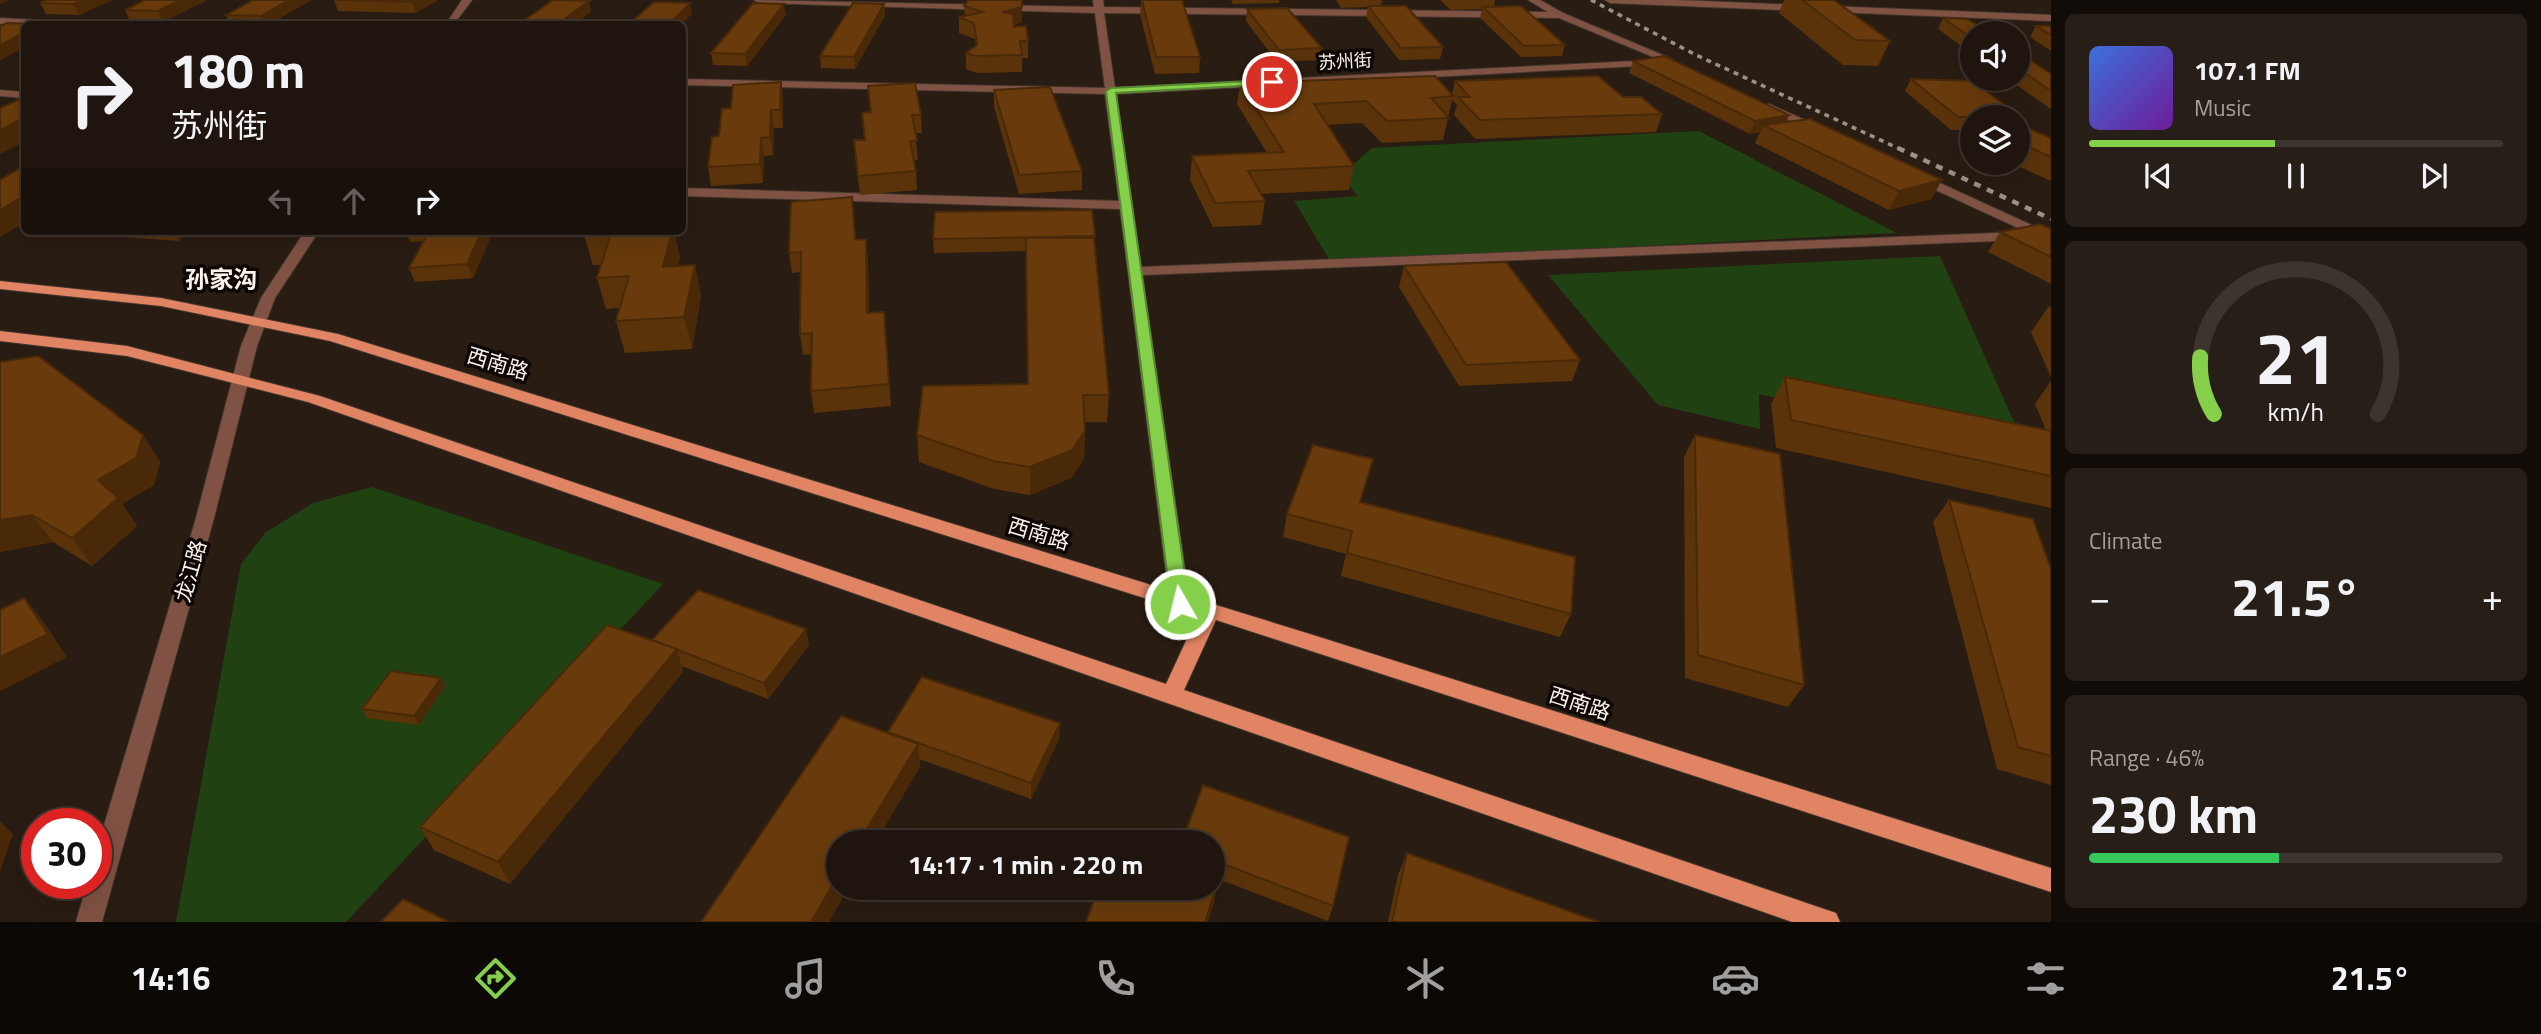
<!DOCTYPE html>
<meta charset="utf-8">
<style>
:root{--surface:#1f150e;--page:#271e17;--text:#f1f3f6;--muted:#a19f9e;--line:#3c342e;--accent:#86cf4b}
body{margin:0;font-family:"Titillium Web","Noto Sans SC",sans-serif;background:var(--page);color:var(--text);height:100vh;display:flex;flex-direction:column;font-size:26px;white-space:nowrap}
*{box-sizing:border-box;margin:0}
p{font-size:23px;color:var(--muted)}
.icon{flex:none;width:38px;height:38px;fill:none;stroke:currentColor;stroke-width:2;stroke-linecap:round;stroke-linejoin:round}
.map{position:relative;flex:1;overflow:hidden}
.details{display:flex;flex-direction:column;gap:14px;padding:14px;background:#110c08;width:490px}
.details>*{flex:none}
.hud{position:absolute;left:21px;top:21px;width:665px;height:214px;border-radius:10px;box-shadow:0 7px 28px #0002,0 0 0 2px var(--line);background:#1f150e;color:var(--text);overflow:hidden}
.buttons{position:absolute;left:1960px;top:21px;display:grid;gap:14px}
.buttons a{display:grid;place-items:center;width:70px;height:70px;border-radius:50%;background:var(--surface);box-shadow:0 7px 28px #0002,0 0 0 2px var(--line);font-size:35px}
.speed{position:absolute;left:21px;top:808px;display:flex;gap:14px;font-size:35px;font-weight:700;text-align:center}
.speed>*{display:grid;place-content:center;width:91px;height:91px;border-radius:50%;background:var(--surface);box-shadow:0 7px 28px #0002,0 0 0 2px var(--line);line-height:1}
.speed .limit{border:10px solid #d22;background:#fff;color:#111}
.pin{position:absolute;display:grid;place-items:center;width:60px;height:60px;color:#fff;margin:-30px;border:4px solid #fff;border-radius:50%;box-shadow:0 2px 7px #0007}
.me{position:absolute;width:77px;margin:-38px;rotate:352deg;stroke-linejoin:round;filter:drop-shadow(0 0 5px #0008)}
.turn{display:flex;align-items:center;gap:24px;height:147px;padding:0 35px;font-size:32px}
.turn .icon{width:91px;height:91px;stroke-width:2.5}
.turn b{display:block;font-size:49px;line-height:60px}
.lanes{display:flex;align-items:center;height:66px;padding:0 35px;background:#0003;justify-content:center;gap:35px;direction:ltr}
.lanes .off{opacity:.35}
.big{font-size:52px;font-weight:700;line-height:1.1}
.details .tile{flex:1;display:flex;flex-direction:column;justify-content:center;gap:10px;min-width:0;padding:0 24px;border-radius:10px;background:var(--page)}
.details .dial{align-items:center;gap:0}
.dial svg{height:182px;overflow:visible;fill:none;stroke:var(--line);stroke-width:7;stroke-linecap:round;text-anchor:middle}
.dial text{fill:var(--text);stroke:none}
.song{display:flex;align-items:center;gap:21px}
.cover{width:84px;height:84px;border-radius:10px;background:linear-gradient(135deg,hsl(220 70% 55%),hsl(280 70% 35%))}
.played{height:7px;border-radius:4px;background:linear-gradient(90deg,var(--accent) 45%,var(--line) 45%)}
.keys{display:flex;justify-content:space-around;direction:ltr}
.heat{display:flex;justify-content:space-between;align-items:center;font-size:38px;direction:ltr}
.charge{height:10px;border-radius:5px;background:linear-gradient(90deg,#34c759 46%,var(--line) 0)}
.trip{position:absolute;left:826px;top:830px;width:399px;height:70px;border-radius:35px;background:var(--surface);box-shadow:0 7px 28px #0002,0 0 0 2px var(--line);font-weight:700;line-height:70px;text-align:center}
.tabs{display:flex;height:112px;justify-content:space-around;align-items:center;background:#0c0806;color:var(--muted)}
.tabs .icon{width:49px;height:49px}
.tabs .active{color:var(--accent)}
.tabs b{font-size:32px;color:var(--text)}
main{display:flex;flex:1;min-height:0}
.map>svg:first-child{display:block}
.green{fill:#204212}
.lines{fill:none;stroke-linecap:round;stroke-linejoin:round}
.minor-casing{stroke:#42362c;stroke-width:2}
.major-casing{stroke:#42362c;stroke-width:2}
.minor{fill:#805243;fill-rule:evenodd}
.major{fill:#e18463;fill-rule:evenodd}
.rail-far1{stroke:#9c9189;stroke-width:3.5;stroke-dasharray:5 5;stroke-linecap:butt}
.rail{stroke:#9c9189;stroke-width:4.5;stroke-dasharray:7 7;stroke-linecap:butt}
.wall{fill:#5a330a}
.shaded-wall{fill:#4a2908}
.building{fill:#693b0c;stroke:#4a2908;stroke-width:2}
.route{fill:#86cf4b;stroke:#578731;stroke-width:2}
.labels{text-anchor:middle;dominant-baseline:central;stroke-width:7;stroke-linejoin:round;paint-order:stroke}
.far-street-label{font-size:18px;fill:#fcf2ec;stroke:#0d0805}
.street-label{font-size:21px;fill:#fcf2ec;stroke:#0d0805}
.quarter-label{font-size:24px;font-weight:bold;fill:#fcf2ec;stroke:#0d0805}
</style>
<main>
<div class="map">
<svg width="2051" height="922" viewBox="0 0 2051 922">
<rect width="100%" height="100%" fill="#291c12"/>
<g class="green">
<path d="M1699,131L1897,233L1331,262L1294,201L1358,196L1341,175L1372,148Z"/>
<path d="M1940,256L2028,453L1759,394L1760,429L1658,405L1548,275Z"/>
<path d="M372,487L663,584L346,922H176L241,564L265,533L313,503Z"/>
</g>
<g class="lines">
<defs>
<g id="minor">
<path d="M462,0H472L454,24H446Z"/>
<path d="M754,0L1094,7L1093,0H1103L1104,7L1548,12L1528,0H1540L1563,13L1672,59L1663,61L1559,18L1104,13L1115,88L1263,80L1268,83L1263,86L1116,94L1141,267L2020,232L2027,236L2020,240L1142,275L1190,604L1187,609L1180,611L1173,609L1170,604L1120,209L682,196V188L1119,201L1105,94L682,85V79L1105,88L1095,13L759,3Z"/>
<path d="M1605,0H1677L2051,15V21L1610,3Z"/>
<path d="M0,18L56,21L61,24H0Z"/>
<path d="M1655,60L1659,61V65L1298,84L1293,81L1298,78Z"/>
<path d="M0,90L24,92V98L0,96Z"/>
<path d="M1769,104L1823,128L1825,130L1815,132L1765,109V105Z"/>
<path d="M1918,173L2051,234V243L1914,180V174Z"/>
<path d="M305,231H319L275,298L257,346L214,518L102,922H76L87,884H96V852L196,518L241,346L261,298Z"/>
</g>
<path id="major" d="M0,281L161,298L338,334L1313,635L2051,868V892L1216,620L1184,690L1827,910L1836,913L1840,922H1792L308,402L127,356L0,341V331L127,346L320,396L1166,684L1198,615L330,341L161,306L0,289Z"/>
</defs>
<use href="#minor" class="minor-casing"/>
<use href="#major" class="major-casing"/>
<use href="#minor" class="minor"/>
<use href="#major" class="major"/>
<path class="rail-far1" d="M1591,0L1696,55L1902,150"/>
<path class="rail" d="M1898,148L2051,219"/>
</g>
<g class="wall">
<path d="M112,0L79,15L46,14L40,3Z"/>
<path d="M145,0H207L163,22L130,21L125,10Z"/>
<path d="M253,0L270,24H230L226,15Z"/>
<path d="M334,0H438L416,13L338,11Z"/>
<path d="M1141,0L1200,57L1199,73L1155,74L1140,14Z"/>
<path d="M1231,0H1279V3L1233,4Z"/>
<path d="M1336,0H1382L1381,6L1443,47L1440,59L1399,60L1366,17L1368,7L1341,8Z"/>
<path d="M1440,0H1495L1494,7L1565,45L1562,56L1521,57L1480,18L1482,9L1451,10Z"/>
<path d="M1784,0H1834L1890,41L1878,66L1843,65L1779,13Z"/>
<path d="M884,4L885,15L855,69L821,68L820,56Z"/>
<path d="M964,6L1022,22L1014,25V27L1028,41V58H1022V72L977,73L966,69V53L976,45L975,39L959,33V17L965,16Z"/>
<path d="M1247,9L1322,48L1320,60L1277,62L1246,21Z"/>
<path d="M786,15L747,66L713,65L711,53Z"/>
<path d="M1943,18L1972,33V54L1938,29Z"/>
<path d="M2036,26H2051V51L2030,37Z"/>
<path d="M2018,52L2051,74V109L2008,79H2018Z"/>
<path d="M1633,61L1789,115L1786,122L1942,180L1931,199L1889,210L1755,143L1760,132L1750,134L1629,73Z"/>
<path d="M1911,79L2024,120L2021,125L2051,138V181L2011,163H2018V117H1972V130H1951L1905,91Z"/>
<path d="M1455,81L1623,97L1662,114L1656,132L1475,139L1454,115L1457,105L1452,100L1443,140L1382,143L1362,123L1327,125L1354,166L1349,190L1261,194L1265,201L1261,225L1213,227L1190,180L1192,156L1267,153L1237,104L1240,83L1452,94Z"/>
<path d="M781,82L783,99V128H774L773,155L764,156L763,183L711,186L708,167L731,108Z"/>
<path d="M994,90L1082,171V190L1019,194L994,107Z"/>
<path d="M870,112L921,115L922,133H915L918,160H914L916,171L917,190L860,195L854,140H864Z"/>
<path d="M1972,133V145L1967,143Z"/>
<path d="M854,217L856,239L866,240L868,260L869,313L884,312L891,406L814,413L811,391L812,354L803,355L800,334L801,272L792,273L789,253Z"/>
<path d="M2051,229V284L1988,252L2000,232Z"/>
<path d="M121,231H192L178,241L124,237Z"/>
<path d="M405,231H492L493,232L473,278L415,282L409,268L423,241L410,242Z"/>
<path d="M674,231L680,257L678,266L695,265L701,296L692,349L625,353L616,321L620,308L606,309L597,278L601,265H593L584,235Z"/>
<path d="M1095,236V244L1109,395L1107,422H1085L1084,459L1071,478L1030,495L994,489L919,462L917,435L1028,384L1026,251L934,253L933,239Z"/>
<path d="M1404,266L1580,360L1572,381L1459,386L1399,287Z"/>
<path d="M2049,306L2051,307V377L2031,332Z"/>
<path d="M0,362L160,462L154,485L122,504L137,526L92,566L53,542L0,552Z"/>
<path d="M1785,377L2046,430L2035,404L2051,381V508L1776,448L1771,404Z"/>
<path d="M1695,435L1804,685L1788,707L1685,678L1684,457Z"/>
<path d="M1949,500L2051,569V785L1997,769L1933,522Z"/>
<path d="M1361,503L1571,614L1560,637L1341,576L1346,554L1283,537L1287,514Z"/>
<path d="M652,640L809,645L768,699L682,666L683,672L510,884L434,850L420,827Z"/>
<path d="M445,686L419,725L367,718L362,709Z"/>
<path d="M1060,723L1059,739L1031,799L919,759L920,767L888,733Z"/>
<path d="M1213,842L1333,906L1328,921L1213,877Z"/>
<path d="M1407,853L1599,922H1388L1398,875Z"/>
</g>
<g class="shaded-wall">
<path d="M0,0H9L0,4Z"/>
<path d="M82,0H112L79,15L73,4Z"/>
<path d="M180,0H207L163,22L158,11Z"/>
<path d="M289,0H312L270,24H264L261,16Z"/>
<path d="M416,0H438L416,13L412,2Z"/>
<path d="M589,1L591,12L575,24H558Z"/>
<path d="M690,3L692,14L682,24H669Z"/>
<path d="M784,4L786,15L747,66L745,54Z"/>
<path d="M884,4L885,15L855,69L854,57Z"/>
<path d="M1022,7V22L1002,28V12Z"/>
<path d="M24,33V48L0,60V45Z"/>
<path d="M781,82L783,99V128L780,110Z"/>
<path d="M771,110L774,128L773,155L770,137Z"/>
<path d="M1789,115L1783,128L1763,125L1760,132L1750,134L1755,121Z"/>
<path d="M24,118V142L0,154V130Z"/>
<path d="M761,138L764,156L763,183L760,164Z"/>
<path d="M1942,180L1931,199L1889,210L1899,191Z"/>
<path d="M24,196V223L0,237V210Z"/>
<path d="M173,231H192L178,241Z"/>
<path d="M482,231H492L493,232L473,278L467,264Z"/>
<path d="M672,231H674L680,257L671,298L663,267Z"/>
<path d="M866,240L868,260L869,334L867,313Z"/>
<path d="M695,265L701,296L692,349L684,317Z"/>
<path d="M1085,431L1084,459L1071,478L1030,495V467Z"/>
<path d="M143,435L160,462L154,485L122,504L137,526L92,566L72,538L98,480Z"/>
<path d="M32,515L53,542L0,552V520Z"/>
<path d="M24,598L43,621L67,657L0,691V657Z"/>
<path d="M806,629L809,645L768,699L764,683Z"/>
<path d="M677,649L683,672L510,884L498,862Z"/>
<path d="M441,678L445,686L419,725L414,716Z"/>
<path d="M1060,723L1059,739L1031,799V783Z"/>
<path d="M918,744L920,767L876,842H859Z"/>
<path d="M0,821L13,834L0,871Z"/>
<path d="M838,876V887H849L829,922H811Z"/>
<path d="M1218,881L1214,903L1208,922H1205Z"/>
</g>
<g class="building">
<path d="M47,0H82L73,4L40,3Z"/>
<path d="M145,0H180L158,11L125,10Z"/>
<path d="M253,0H289L261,16L226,15Z"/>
<path d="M334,0H416L412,2Z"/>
<path d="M553,0L589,1L558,24H519Z"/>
<path d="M968,0H1022V7L1002,12L1013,14L1014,27L1026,26L1028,41H1020L1022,55L976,56L966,53L977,45L974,23L959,17L983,12L964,6Z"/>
<path d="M1142,0H1182L1200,57H1156Z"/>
<path d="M1802,0H1834L1890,41L1855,40Z"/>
<path d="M654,2L690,3L669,24H629Z"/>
<path d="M753,3L784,4L745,54L711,53Z"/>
<path d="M853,3L884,4L854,57L820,56Z"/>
<path d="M1368,6H1406L1443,47L1401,48Z"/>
<path d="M1521,6L1565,45L1524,46L1483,7Z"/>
<path d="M1287,8L1322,48L1279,50L1247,9Z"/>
<path d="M1943,18L1967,19L1989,33H1972V38Z"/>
<path d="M389,21L412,22L408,24H383Z"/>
<path d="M7,23L44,24H24V33L0,45V26Z"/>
<path d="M2036,26H2051V35Z"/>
<path d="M2018,52L2051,74V91L2018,68Z"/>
<path d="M1664,56L1789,115L1755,121L1633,61Z"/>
<path d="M1435,76L1453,96L1431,98L1449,118L1387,121L1366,101L1314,104L1354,166L1248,171L1265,201L1215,203L1192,156L1284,152L1240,83Z"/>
<path d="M1598,76L1623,97H1641L1662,114L1480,120L1458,97H1470L1455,81Z"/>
<path d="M1911,79L1973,81L2024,120L2018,119V117H1958Z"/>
<path d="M781,82L780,110H771L770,137L761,138L760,164L708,167L712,137L719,136L722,109L731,108L733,85Z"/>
<path d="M915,83L921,115H912L917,141H910L916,171L858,176L854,140H865L862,113L871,112L868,86Z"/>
<path d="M1050,87L1082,171L1019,175L994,90Z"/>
<path d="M24,97V118L0,130V108Z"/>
<path d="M1810,119L1942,180L1899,191L1763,125Z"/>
<path d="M2018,124L2051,138V157L2018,142Z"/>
<path d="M24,166V196L0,210V180Z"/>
<path d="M852,197L855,239L866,240L867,313L884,312L889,384L811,391L812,333L800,334L801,252L789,253L791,202Z"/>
<path d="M1092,210L1095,236L933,239L935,212Z"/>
<path d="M2040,224L2051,229V257L2000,232Z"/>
<path d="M429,231H482L467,264L409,268Z"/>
<path d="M585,231H672L663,267L695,265L684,317L616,321L629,276L597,278L611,233L584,235Z"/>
<path d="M1026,238H1094L1109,395H1083L1085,431L1072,450L1030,467L993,461L917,435L923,386L1028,384Z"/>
<path d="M1506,262L1580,360L1466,365L1404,266Z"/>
<path d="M38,356L143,435L136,458L98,480L118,498L72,538L32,515L0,520V362Z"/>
<path d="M1785,377L2051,431V476L1791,420Z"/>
<path d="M1695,435L1780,454L1804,685L1698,655Z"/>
<path d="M1313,445L1373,459L1360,502L1575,557L1571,614L1347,553L1352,531L1287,514Z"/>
<path d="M1949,500L2033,519L2051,569V756L2018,747Z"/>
<path d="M698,590L806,629L764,683L652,640Z"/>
<path d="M24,598L48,634L0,657V610Z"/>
<path d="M607,625L677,649L498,862L420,827Z"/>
<path d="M391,671L441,678L414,716L362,709Z"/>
<path d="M922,677L1060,723L1031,783L888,732Z"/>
<path d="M841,716L918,744L859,842H838V876L811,922H701Z"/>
<path d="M1203,785L1349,837L1333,906L1213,860V842H1182Z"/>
<path d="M1407,853L1599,922H1392Z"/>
<path d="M1213,879L1218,881L1205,922H1086L1099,887H1213Z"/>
<path d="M403,899L449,922H381Z"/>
</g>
<path class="route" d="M1272,80H1275V84L1116,93L1189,604L1186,608H1174L1171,604L1106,91L1111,88Z"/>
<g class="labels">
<g class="far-street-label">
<text transform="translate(1345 61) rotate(-3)">苏州街</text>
</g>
<g class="street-label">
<text transform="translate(498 363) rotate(17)">西南路</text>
<text transform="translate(1039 533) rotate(17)">西南路</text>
<text transform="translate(190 571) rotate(-74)">龙江路</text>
<text transform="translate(1580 703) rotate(18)">西南路</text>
</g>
<g class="quarter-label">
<text x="221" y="279">孙家沟</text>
</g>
</g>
</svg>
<div class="buttons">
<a><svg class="icon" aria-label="sound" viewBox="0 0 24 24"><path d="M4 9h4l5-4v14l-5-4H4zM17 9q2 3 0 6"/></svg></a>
<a><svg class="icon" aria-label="layers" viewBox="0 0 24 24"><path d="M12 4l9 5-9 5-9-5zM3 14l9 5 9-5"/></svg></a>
</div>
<div class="speed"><div class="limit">30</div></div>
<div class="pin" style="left:1272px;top:82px;background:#d93025"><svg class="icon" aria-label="arrive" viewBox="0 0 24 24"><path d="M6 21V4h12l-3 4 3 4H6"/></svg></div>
<svg class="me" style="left:1180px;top:604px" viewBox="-20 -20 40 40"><circle r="17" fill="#86cf4b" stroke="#fff" stroke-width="3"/><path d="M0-11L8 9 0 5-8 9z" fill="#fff"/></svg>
<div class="trip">14:17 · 1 min · 220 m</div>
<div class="hud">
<div class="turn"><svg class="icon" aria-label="right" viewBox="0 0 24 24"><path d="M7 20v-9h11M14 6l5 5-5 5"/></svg><div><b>180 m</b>苏州街</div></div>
<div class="lanes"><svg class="icon off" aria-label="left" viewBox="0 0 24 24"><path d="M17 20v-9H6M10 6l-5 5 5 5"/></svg><svg class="icon off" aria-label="ahead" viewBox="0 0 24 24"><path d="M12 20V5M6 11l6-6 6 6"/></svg><svg class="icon" aria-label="right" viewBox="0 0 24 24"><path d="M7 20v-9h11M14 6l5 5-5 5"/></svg></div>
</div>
</div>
<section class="details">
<div class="tile">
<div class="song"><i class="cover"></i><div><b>107.1 FM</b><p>Music</p></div></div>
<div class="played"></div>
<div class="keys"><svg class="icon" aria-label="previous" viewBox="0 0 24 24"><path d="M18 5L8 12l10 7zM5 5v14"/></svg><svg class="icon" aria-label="pause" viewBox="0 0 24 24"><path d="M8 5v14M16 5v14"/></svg><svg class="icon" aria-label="next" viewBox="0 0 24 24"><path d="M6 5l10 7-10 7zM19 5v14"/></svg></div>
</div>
<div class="tile dial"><svg viewBox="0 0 100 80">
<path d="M14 69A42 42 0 1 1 86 69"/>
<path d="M14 69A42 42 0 0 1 8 44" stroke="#86cf4b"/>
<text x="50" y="56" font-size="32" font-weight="700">21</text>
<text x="50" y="72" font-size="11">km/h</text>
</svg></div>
<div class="tile"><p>Climate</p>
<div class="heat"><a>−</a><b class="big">21.5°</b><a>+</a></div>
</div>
<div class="tile"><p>Range · 46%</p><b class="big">230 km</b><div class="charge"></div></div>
</section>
</main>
<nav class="tabs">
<b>14:16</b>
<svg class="icon active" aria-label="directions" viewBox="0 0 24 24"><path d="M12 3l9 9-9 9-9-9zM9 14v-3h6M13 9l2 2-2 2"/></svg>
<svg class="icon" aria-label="music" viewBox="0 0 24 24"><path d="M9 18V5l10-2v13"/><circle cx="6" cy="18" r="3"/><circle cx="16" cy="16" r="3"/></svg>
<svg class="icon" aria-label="phone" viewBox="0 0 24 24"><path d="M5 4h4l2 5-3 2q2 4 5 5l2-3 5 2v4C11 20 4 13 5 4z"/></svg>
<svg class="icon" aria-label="climate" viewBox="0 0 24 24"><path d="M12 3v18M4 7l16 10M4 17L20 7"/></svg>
<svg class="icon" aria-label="car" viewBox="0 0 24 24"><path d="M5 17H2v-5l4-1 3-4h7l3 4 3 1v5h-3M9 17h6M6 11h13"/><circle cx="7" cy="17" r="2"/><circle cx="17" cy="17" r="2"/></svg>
<svg class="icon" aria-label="filters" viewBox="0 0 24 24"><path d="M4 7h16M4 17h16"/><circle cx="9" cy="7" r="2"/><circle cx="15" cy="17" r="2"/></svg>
<b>21.5°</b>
</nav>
